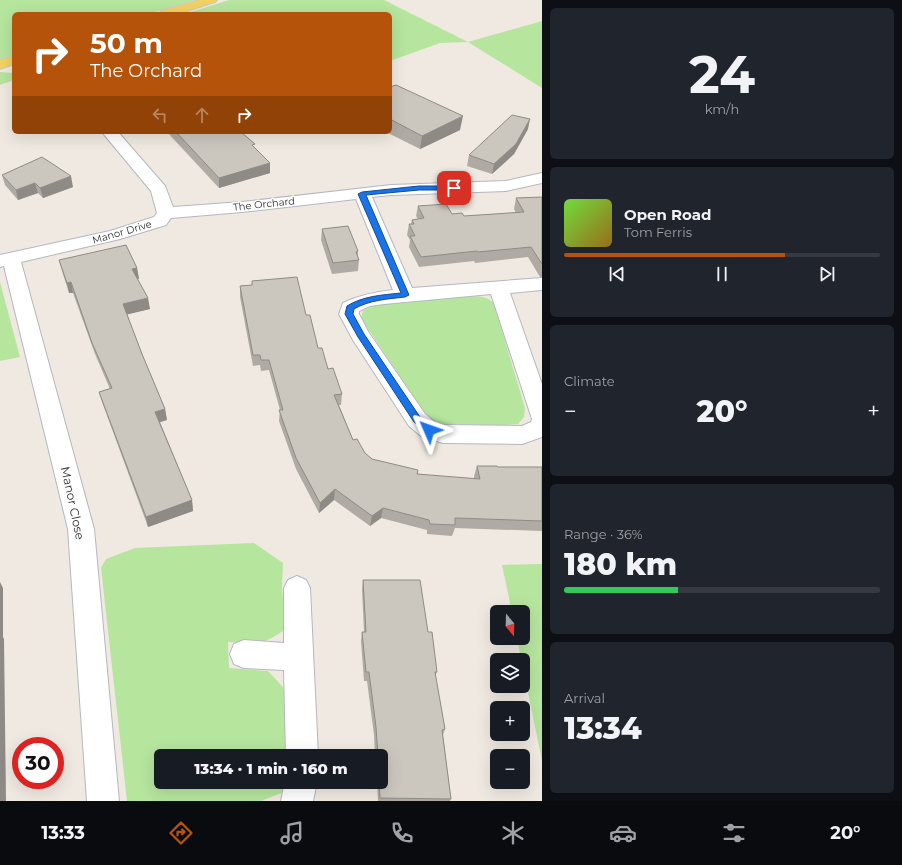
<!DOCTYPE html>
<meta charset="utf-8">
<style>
:root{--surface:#171b24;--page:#20242c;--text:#f1f3f6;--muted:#9ea1a6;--line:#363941;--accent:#b45309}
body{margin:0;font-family:Montserrat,sans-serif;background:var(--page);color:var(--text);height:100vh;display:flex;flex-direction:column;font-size:15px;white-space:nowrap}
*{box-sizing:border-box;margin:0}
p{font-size:13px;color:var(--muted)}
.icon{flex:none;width:22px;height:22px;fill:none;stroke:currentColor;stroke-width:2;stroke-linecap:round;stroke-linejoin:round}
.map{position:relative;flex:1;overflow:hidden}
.sheet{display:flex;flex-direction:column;gap:8px;padding:8px;background:#0d0f14;width:360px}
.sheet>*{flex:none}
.guide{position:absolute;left:12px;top:12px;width:380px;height:122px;border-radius:6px;box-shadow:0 4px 16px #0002;background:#b45309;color:#fff;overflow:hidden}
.needle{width:26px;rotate:161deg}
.buttons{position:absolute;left:490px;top:605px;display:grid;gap:8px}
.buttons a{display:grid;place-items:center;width:40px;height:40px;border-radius:6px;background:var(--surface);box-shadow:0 4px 16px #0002;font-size:20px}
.speed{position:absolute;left:12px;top:737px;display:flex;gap:8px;font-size:20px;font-weight:700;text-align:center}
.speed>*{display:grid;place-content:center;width:52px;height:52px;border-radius:50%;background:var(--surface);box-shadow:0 4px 16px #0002;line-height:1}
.speed .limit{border:6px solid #d22;background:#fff;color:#111}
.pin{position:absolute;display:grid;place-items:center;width:34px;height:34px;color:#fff;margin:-17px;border-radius:8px;box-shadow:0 2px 6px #0006}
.me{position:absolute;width:44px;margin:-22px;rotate:313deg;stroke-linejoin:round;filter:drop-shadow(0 0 3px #0008)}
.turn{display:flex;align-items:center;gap:14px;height:84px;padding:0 12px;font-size:18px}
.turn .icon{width:52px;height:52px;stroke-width:2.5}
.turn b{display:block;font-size:28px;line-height:34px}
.lanes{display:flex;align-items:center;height:38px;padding:0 12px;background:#0003;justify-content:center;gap:20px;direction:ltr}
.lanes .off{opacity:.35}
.big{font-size:30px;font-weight:800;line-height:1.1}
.sheet .tile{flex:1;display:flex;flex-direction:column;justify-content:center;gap:6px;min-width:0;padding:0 14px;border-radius:6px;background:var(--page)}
.sheet .dial{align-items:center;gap:0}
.dial b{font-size:52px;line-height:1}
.song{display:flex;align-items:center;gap:12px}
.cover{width:48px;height:48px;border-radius:6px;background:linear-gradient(135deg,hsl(100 70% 55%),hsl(40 70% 35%))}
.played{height:4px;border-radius:2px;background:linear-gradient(90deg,var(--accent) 70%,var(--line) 70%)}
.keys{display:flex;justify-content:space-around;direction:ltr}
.heat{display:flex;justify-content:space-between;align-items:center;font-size:22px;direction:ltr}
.charge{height:6px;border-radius:3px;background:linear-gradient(90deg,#34c759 36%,var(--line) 0)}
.trip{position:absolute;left:154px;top:749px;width:234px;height:40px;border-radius:6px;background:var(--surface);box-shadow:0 4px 16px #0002;font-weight:800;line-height:40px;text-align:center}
.tabs{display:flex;height:64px;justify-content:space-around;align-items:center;background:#090b0e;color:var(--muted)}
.tabs .icon{width:28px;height:28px}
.tabs .on{color:var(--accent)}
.tabs b{font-size:18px;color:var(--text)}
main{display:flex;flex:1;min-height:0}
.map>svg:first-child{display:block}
.green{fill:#b6e59e}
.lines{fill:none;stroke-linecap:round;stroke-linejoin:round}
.minor-casing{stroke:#b4b7c1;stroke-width:2}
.major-casing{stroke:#c9c9c9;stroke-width:2}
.minor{fill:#fff;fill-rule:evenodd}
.major{fill:#f2d163;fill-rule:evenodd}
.wall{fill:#afaba4}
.shaded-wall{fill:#8e8b86}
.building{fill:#cbc7bf;stroke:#8e8b86}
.route{fill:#1a73e8;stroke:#114b97}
.labels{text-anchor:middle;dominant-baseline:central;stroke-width:3;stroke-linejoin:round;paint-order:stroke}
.far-street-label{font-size:10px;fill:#2e2e2e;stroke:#fff}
.street-label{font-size:12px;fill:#2e2e2e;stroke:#fff}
</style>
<main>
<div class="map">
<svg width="542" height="801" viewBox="0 0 542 801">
<rect width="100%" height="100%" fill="#efe9e1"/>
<g class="green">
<path d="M0,0H195L149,14H14V55L0,59Z"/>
<path d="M229,0H384L468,42L542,21V88L468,42L440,43L390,61V14H184Z"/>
<path d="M0,72L13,73L14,80L0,85Z"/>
<path d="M0,282L20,357L0,361Z"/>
<path d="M472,296C481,297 488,296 494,304L525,408L524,417L518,424L504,425L438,424L429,418L417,402L361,318L363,311L375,305Z"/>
<path d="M254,543L283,563L282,586L285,629C264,646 254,643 228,642L229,668L268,671L282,686L286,695L285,756H161V782H285L284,792L261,801H127L101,568L106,559L135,548Z"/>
<path d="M542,564V761L523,668V660H521L517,638H523V612H512L502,565Z"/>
</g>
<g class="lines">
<defs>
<g id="minor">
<path d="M102,132H118L165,186L173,207L242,202L391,185L506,181L542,173V183L506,191L391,195L372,197L412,288L542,278V290L510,293L542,384V437L522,444L443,443L421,436L409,426L353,340L339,314L343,303C359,295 376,292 393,290L356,199L242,212L171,218L166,225L120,239L21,262L94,529L119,801H87L68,529L4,266L0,267V255L110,231L154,217L157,213L151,191ZM491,294L532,419L531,422L522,426L443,425L437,424L425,414L369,333L359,314V311L370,306L384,304Z"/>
<path d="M297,576L306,580L310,588L318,756H286L284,670L244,668L234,664L230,654L234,644L244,640L284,643V588L288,580Z"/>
<path d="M285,782H317L313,801H281Z"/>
</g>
<g id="major">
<path d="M199,0H217L215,2L178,14H159L161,11Z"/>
<path d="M14,56V64L0,69V60Z"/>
</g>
</defs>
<use href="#minor" class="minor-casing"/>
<use href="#major" class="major-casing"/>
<use href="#minor" class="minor"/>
<use href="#major" class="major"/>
</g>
<g class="wall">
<path d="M390,87L460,130L420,149L386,132H390Z"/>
<path d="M528,129L514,154L492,174L467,166L469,155Z"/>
<path d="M167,132H241L255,148L270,173L219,188Z"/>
<path d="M2,175L73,187L43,198L38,193L18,200L5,185Z"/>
<path d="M542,197V277H540L528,257L475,263L474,261L419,267L409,247L410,240L407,235L409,224H411L412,220L418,219L416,216L418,206L452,214L464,216L516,213L514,209L516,198Z"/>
<path d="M322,229L358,251V257L359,260L358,271L332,274L321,240Z"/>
<path d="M59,260L137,268L139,279H137L150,309L127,314L142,354L165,409L167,420L160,422L192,500L193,511L148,527L102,402L99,392L110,389L95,354L73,293H69L62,271Z"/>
<path d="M252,281L306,315L318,348L328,369L342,394L341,405H339L353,440L365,453L372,459L417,474L474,479V476L477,466L498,467H542V531L455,528L452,536L427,534V530L381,518L370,526L334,500L319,513L296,469L279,421L280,410L269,370L261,371L260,365L253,366L240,297V286L252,285Z"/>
<path d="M363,580L428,632L437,672L435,676L445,729L443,735L451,799L450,801H378L377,782H381V756H375L374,735L367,681H364L361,641L362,632H364L362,590Z"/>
</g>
<g class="shaded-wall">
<path d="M463,116L460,130L420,149L422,136Z"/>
<path d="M530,119L528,129L514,154L492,174L494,164Z"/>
<path d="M270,163V173L219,188V178Z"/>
<path d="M71,176L73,187L43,198L40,188Z"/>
<path d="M35,183L38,193L18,200L16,190Z"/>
<path d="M137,268L139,279L134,280L132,269Z"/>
<path d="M71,282L73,293H69L67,283Z"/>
<path d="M148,298L150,309L125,315L123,304Z"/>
<path d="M165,409L167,420L157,423L155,412Z"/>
<path d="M335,489L334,500L319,513L320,503Z"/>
<path d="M192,500L193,511L148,527L146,517Z"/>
<path d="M383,508L381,518L370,526L372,516Z"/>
<path d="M0,582L3,588V637L4,639L6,801H0Z"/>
</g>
<g class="building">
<path d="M396,85L463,116L422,136L390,119V87Z"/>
<path d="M512,115L530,119L516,144L494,164L469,155Z"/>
<path d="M176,132H241L255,144L252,145L270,163L219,178Z"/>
<path d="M42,157L71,176L40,188L35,183L16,190L2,175Z"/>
<path d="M542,197V264L531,247L478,252L477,251L421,257L410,236H415L409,224H414L412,220L424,218L418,206L446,204L452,214L462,213L464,216L524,212L516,198Z"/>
<path d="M348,226L358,251L356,252L359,260L333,263L322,229Z"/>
<path d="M126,245L137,268L132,269L148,298L123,304L142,354L165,409L155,412L192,500L146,517L99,392L112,388L92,343L71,282L67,283L59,260Z"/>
<path d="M297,277L306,315H310L318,348H322L328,369L333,368L342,394L334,395L353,440L357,439L365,453L372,459L418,470L417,474L480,479L477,466H497L498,467H542V521L455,518V525L430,524L429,520L383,508L372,516L335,489L320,503L296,458L279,410H283L269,360H261L260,355H253L240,286L252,285V281Z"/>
<path d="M363,580H420L428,632H432L437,672H435L445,729L442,730L451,799L380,798L379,782H381V756H378L376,727L369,672H366L362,632H366Z"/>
</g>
<path class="route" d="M419,186H454L457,188L454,190H419L366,195L409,295L405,297C388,299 369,300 354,309L353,314L364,334L420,417L434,430L429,433L414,422L358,337L345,314L347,306C363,296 382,295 401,293L358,194L362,192Z"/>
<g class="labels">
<g class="far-street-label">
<text transform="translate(264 204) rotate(-6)">The Orchard</text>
<text transform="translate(122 232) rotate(-16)">Manor Drive</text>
</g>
<g class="street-label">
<text transform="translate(73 503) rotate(78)">Manor Close</text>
</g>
</g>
</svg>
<div class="buttons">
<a><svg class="needle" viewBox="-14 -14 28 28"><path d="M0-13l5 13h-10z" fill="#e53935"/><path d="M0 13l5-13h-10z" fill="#9ea1a6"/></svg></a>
<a><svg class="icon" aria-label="layers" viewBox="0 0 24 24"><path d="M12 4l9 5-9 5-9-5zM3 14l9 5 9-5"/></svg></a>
<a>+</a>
<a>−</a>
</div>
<div class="speed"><div class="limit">30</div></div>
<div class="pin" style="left:454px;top:188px;background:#d93025"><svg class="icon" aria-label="arrive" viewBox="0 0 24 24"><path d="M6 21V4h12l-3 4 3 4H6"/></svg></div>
<svg class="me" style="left:429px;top:430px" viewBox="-20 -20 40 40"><path d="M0-17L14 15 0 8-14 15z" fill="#1a73e8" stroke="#fff" stroke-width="4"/></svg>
<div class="trip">13:34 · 1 min · 160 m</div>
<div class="guide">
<div class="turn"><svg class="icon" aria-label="right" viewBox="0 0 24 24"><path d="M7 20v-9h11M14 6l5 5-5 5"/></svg><div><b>50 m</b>The Orchard</div></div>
<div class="lanes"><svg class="icon off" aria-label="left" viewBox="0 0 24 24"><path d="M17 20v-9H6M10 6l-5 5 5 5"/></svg><svg class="icon off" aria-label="ahead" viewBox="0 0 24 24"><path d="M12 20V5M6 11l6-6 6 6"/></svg><svg class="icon" aria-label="right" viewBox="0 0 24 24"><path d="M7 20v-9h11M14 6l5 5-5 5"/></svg></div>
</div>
</div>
<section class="sheet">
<div class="tile dial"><b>24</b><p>km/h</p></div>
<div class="tile">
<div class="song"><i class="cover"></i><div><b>Open Road</b><p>Tom Ferris</p></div></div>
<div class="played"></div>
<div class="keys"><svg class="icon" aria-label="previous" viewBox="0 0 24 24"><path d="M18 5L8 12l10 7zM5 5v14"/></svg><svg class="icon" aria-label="pause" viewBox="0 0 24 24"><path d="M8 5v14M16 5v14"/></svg><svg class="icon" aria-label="next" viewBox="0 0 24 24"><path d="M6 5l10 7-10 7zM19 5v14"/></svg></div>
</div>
<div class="tile"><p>Climate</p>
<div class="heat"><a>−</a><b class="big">20°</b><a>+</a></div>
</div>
<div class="tile"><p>Range · 36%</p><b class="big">180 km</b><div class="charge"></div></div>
<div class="tile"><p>Arrival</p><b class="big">13:34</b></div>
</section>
</main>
<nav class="tabs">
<b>13:33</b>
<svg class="icon on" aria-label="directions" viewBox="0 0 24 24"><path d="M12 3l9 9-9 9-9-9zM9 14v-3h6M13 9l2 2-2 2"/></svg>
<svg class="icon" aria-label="music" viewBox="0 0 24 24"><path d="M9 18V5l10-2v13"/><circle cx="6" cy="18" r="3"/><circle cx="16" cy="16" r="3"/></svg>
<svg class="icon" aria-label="phone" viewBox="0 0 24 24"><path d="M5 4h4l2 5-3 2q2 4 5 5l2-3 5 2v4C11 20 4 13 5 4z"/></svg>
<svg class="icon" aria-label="climate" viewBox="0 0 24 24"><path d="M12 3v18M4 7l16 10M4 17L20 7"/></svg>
<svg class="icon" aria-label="car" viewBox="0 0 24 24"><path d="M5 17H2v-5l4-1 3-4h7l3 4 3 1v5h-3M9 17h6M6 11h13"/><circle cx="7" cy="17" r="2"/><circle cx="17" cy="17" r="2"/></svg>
<svg class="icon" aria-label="filters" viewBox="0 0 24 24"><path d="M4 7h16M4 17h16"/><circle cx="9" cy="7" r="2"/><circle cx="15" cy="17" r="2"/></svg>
<b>20°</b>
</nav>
